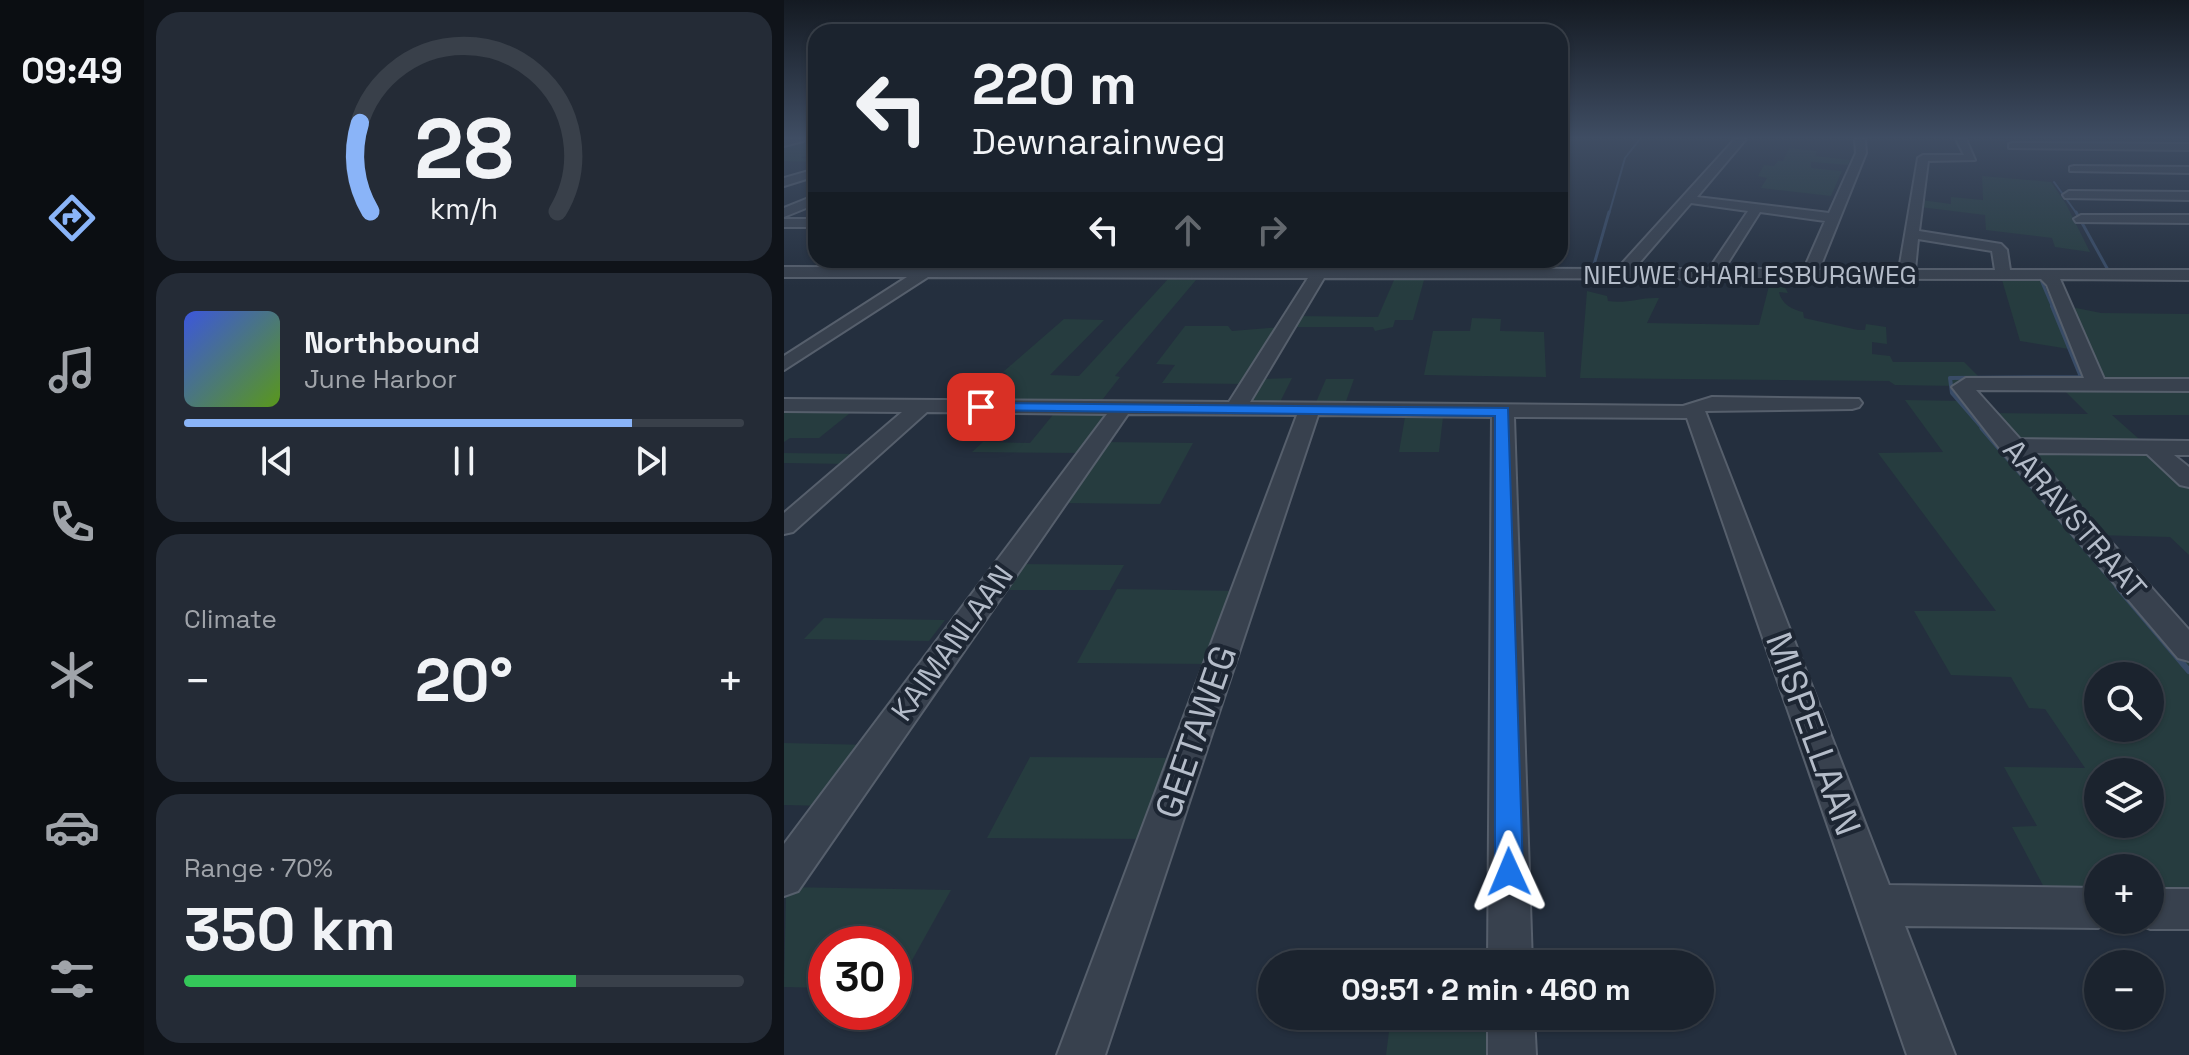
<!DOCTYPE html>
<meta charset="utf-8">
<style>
:root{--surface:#1b232e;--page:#242b36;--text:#f1f3f6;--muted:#a0a4aa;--line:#39404a;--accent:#8ab4f8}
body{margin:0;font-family:"Space Grotesk",sans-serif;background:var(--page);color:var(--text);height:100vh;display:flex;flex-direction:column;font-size:30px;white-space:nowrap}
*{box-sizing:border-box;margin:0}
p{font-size:26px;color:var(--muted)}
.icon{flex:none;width:44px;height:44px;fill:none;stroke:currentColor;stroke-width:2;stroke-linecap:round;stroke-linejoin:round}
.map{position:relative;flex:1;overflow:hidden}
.sheet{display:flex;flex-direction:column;gap:12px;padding:12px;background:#0f1319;width:640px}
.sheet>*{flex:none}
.top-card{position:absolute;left:24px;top:24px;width:760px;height:244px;border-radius:24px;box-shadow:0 2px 6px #0004,0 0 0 2px var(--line);background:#1b232e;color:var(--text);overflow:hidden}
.fabs{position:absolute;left:1300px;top:662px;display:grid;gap:16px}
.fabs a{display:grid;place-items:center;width:80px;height:80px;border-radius:50%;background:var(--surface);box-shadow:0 2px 6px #0004,0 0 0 2px var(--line);font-size:40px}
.speed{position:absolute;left:24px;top:926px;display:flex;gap:16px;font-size:40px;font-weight:700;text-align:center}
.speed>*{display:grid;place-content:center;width:104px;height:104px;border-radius:50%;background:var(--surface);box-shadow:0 2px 6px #0004,0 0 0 2px var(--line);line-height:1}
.speed .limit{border:12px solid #d22;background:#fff;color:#111}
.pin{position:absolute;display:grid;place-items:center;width:68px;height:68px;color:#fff;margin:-34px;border-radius:16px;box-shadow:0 4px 12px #0006}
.me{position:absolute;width:88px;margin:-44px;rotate:359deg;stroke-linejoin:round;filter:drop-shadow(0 0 6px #0008)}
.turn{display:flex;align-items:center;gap:28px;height:168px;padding:0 32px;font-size:36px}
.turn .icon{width:104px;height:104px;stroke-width:2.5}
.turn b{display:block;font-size:56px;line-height:68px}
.lanes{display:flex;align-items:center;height:76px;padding:0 32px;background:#0003;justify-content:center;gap:40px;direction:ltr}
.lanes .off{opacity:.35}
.big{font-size:60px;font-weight:800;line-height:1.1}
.sheet .tile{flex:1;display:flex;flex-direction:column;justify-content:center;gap:12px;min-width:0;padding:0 28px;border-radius:24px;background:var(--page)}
.sheet .dial{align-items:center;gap:0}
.dial svg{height:208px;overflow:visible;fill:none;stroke:var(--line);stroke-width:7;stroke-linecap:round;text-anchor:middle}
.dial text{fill:var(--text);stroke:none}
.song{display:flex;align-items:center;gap:24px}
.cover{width:96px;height:96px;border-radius:12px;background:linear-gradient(135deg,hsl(230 70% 55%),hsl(90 70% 35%))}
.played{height:8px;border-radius:4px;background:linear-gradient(90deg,var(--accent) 80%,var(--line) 80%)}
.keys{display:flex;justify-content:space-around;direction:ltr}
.heat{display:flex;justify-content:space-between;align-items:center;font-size:44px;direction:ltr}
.charge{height:12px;border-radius:6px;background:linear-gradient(90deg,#34c759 70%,var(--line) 0)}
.trip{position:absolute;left:474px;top:950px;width:456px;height:80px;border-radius:40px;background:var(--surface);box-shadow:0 2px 6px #0004,0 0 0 2px var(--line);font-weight:800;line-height:80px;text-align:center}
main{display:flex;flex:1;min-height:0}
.tab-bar{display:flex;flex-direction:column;width:144px;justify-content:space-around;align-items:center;background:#0b0e12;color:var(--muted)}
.tab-bar .icon{width:56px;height:56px}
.tab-bar .on{color:var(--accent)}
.tab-bar b{font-size:36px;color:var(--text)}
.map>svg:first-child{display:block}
.green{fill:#263c3f;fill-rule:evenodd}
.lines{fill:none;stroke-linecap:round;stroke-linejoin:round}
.stream-far4{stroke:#394c67;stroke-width:2}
.stream-far3{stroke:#394c67;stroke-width:3}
.stream-far2{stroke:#394c67;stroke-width:4}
.stream-far1{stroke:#394c67;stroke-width:5}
.stream{stroke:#394c67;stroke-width:6}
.minor-casing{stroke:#565f6c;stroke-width:4}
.minor{fill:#38414e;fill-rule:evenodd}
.route{fill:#1a73e8;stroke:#114b97;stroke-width:2}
.labels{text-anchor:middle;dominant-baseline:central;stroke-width:8;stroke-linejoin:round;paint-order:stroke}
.far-street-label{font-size:26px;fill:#b4bcc9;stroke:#1d2633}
.street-label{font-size:30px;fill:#b4bcc9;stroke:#1d2633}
.near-street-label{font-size:36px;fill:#b4bcc9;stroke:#1d2633}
</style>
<main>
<nav class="tab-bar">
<b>09:49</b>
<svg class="icon on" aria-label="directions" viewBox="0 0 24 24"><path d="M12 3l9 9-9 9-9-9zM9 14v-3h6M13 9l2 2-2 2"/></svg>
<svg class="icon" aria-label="music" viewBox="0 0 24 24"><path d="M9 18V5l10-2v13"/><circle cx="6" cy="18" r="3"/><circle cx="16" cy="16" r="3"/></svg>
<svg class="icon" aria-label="phone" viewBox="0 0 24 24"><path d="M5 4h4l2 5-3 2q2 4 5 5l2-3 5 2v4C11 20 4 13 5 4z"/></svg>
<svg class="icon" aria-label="climate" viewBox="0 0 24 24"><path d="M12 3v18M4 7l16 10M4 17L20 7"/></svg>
<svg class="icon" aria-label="car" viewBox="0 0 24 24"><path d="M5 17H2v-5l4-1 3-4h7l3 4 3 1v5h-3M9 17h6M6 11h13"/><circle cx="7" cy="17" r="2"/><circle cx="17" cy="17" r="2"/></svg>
<svg class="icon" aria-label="filters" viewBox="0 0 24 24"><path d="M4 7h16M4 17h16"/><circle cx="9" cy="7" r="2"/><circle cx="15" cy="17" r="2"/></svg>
</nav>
<section class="sheet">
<div class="tile dial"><svg viewBox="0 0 100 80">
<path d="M14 69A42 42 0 1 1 86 69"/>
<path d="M14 69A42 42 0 0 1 10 35" stroke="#8ab4f8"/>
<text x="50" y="56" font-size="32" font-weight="700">28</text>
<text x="50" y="72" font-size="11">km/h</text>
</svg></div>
<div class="tile">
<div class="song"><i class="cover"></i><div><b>Northbound</b><p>June Harbor</p></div></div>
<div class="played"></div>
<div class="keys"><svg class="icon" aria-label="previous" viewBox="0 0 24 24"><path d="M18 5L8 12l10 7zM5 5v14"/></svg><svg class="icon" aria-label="pause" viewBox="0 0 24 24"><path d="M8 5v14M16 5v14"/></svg><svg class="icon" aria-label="next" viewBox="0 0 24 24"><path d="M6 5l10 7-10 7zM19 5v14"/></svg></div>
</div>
<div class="tile"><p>Climate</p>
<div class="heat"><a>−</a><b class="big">20°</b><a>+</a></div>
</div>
<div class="tile"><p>Range · 70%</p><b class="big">350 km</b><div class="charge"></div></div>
</section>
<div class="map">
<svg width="1405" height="1055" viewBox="0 0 1405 1055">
<rect width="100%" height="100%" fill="#242f3e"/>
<g class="green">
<path d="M18,139H32V153L16,158L32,159V162L0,161V144Z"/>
<path d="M1005,148L1033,151L1031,156L1066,160L1064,165L1027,162V168L1058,171L1047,196L977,188L983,178L974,176L980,165L990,166L994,161H999Z"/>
<path d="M1198,176L1267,182L1282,204L1306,252L1271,247L1268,238L1202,230L1201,215L1136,207L1137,200L1167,204V197L1199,200Z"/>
<path d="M384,279L412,280L331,376L336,377L315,404H192L223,373L219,372L280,319L320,320L266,375L295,376Z"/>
<path d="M610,280H640L629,320H611L609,327L591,331L589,327H505L512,316L594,317Z"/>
<path d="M1218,280H1257L1285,349L1236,341Z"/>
<path d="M986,282H998L1004,293L995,292C997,303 1008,310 1019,312L1020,318L1074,330H1081L1082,324L1102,327L1103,344L1088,342V354L1106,356L1109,362H1180L1198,380L1172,386L1111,385L1105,381L796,378L803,291L823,296L824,301C843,304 856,297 875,298L863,323L975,325Z"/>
<path d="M1287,307L1317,313L1405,314V382L1319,378Z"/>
<path d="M688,318L717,319L716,331L760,332L762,377L640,375L649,331H686Z"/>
<path d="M401,326H444L448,331L497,327L461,384L378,383L391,365L372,364Z"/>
<path d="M508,378L494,406H469L461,399L476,379Z"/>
<path d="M542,379H570L560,407H530Z"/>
<path d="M1276,386L1405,387V415H1328L1364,447L1242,445L1203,413L1304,414Z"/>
<path d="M1121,400L1181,401L1405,660V894L1366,893V868H1314V892L1262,891L1228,827L1253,826L1220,767L1301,768L1261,709L1245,708L1227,677L1167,675L1130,611H1212L1094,453L1159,452ZM1314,676H1366V728H1314ZM1314,772H1366V824H1314Z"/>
<path d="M0,408L71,409L35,438H6L0,442Z"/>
<path d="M272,411L327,414L299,453L188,452L199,442L246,443Z"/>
<path d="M621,417H659L655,452H615Z"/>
<path d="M320,442L409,443L376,504L277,503Z"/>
<path d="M0,453L76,454L64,464L0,463Z"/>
<path d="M1252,453L1368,456L1405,486V555L1386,537L1310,535L1244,455Z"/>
<path d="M233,564L340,565L326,590H215Z"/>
<path d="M333,589L455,591L427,664L293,663Z"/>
<path d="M40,618L161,620L145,641L20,639Z"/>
<path d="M0,743L87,745L42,806L0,805Z"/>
<path d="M246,757L394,758L364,839L203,838Z"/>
<path d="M2,887L167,890L112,989L110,944H42V988L0,987Z"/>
<path d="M607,1016H713L714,1055H602Z"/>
</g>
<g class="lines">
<g class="stream-far4">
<path d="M1270,182L1293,214"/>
<path d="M825,214L841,158L856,139"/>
</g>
<g class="stream-far3">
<path d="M1292,212L1324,270"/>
<path d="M809,268L825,212"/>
<path d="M665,269L674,260"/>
<path d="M1257,280L1269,308"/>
</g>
<path class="stream-far2" d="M1200,430L1168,393L1166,378L1297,377L1268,306"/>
<path class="stream-far1" d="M1198,428L1335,588"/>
<path class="stream" d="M1333,586L1405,671"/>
<defs>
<g id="minor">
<path d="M20,139L19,141L0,146V140Z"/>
<path d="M951,139H962L913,197L1045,213L1072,153L1071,139H1081L1082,153L1035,270H1115L1134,158L1139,155H1180L1172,139H1182L1191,160L1144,161L1135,231L1217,244L1223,250L1226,270H1405V280L1276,279L1320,379H1405V391L1192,390L1236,439L1405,441V455H1390L1405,467V487L1396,485L1363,454L1248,453L1405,630V661L1394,658L1218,451L1168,387L1182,378H1300L1263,285L1257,279L540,278L466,402L899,406L928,397L1075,399L1078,403L1075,407L1068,409L921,411L1105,885L1314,888V920H1330L1314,928L1121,926L1171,1055H1123L903,418L730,417L748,964H704L708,417L534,415L321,1055H273L513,415L344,414L14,891L0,896V844L323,414L143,412L9,532L0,534V513L118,412L0,411V399L445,402L524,278L144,277L0,370V356L123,277H0V267L833,269ZM907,203L964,211L925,269H850ZM976,212L1041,221L1020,269H940ZM1134,239L1208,251L1211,270H1131Z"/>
<path d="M1229,143L1405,144V150L1225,148V144Z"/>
<path d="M1290,166L1405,167V173L1286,171V167Z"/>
<path d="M32,169V176L0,186V178Z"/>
<path d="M1285,191L1405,192V200L1281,198L1279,195Z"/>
<path d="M32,195V204L0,217V208Z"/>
<path d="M1297,215H1405V223L1292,222L1290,219Z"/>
<rect x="0" y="219" width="32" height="8"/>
<path d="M1366,889H1405V929H1366L1351,923L1350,920H1366Z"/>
<path d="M704,1016H750L752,1055H704Z"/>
</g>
</defs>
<use href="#minor" class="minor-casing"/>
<use href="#minor" class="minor"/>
</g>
<linearGradient id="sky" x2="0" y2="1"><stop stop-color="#141a22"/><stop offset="0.48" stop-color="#3f4d63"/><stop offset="1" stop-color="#3f4d63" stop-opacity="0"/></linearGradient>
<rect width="1405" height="287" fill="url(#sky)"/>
<path class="route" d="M197,403L724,408L739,872L735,881L725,885L715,881L711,872V416L192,410V404Z"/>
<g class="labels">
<g class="far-street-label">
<text x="966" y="275">NIEUWE CHARLESBURGWEG</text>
</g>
<g class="street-label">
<text transform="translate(1291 519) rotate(49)">AARAVSTRAAT</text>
<text transform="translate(168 643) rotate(-54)">KAIMANLAAN</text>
</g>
<g class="near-street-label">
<text transform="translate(412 732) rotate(-71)">GEETAWEG</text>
<text transform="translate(1029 734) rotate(70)">MISPELLAAN</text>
</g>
</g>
</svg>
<div class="fabs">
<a><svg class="icon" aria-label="search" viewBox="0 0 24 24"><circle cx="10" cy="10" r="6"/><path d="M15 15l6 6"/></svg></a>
<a><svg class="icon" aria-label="layers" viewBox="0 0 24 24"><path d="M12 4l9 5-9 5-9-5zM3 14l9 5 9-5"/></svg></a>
<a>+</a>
<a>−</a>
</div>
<div class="speed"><div class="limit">30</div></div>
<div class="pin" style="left:197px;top:407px;background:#d93025"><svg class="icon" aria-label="arrive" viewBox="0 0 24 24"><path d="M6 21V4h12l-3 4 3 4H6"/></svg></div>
<svg class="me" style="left:725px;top:872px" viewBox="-20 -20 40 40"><path d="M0-17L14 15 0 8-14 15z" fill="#1a73e8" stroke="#fff" stroke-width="4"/></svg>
<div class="trip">09:51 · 2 min · 460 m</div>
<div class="top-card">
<div class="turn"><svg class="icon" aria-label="left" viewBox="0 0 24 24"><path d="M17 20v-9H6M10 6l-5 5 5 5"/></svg><div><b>220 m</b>Dewnarainweg</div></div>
<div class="lanes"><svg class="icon" aria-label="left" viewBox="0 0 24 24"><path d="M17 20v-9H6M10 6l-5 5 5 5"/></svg><svg class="icon off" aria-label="ahead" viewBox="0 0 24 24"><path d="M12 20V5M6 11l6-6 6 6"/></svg><svg class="icon off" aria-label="right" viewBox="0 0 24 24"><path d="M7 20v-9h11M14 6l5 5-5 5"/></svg></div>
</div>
</div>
</main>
